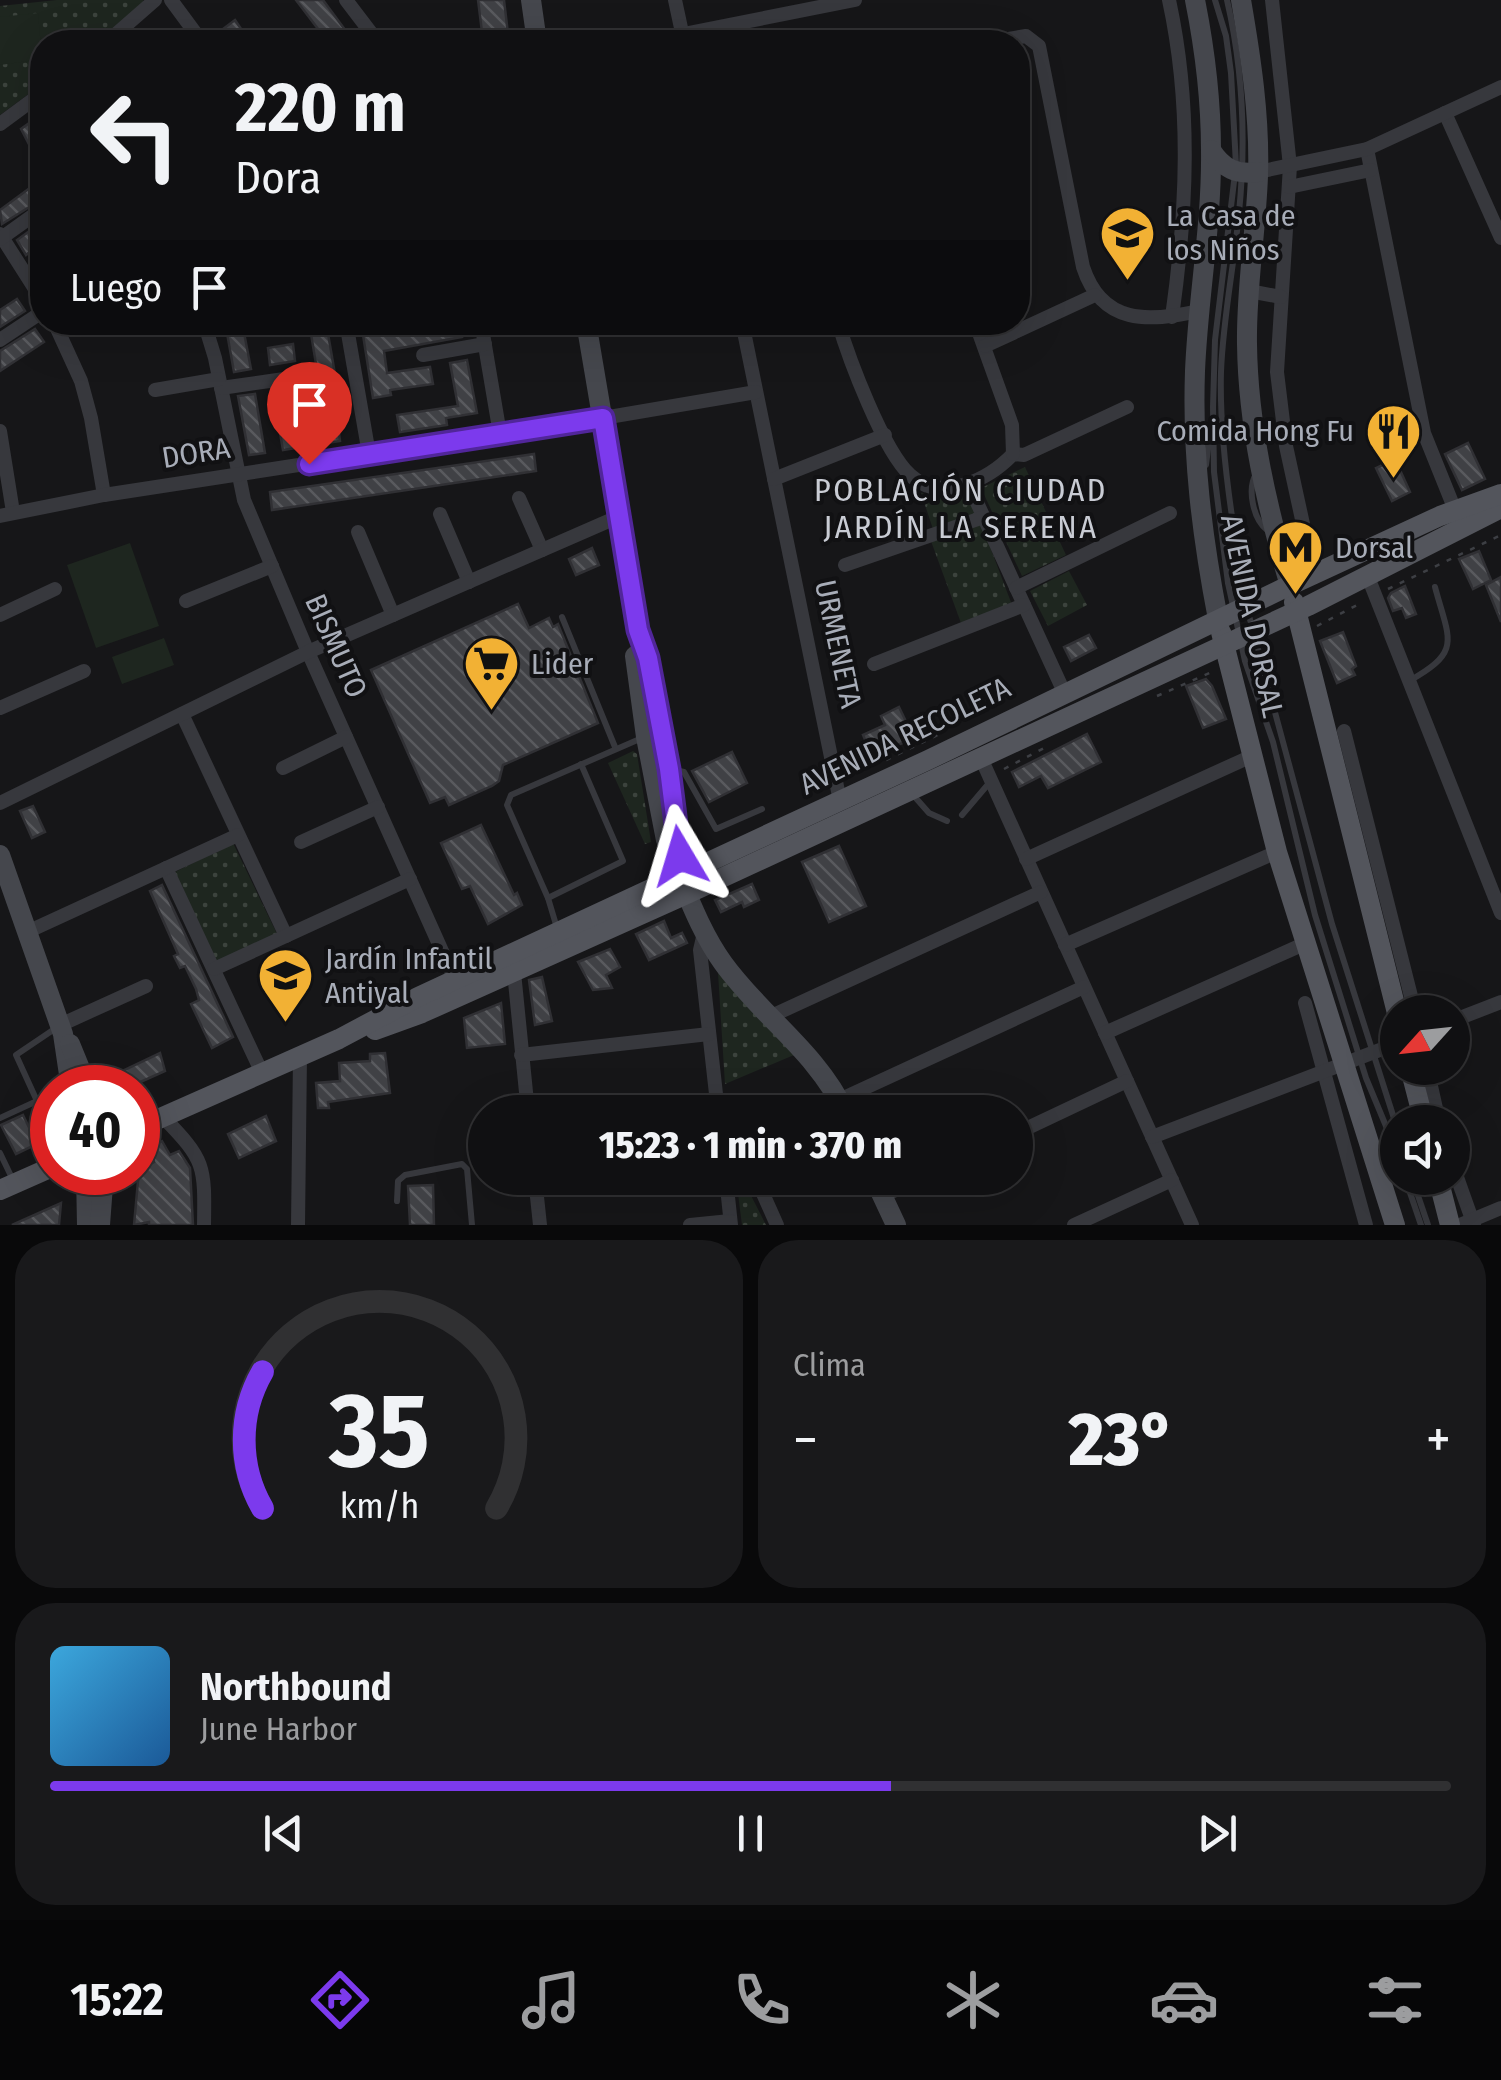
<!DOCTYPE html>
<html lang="es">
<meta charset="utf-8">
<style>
:root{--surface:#101012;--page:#19191b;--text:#f1f3f6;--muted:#9c9d9f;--line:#303032;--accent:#7c3aed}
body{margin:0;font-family:"Fira Sans Condensed",sans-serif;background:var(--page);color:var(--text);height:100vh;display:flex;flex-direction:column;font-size:38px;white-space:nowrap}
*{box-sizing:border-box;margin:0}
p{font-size:32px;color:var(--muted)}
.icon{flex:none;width:55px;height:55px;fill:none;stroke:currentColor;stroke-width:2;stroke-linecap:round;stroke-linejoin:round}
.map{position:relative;height:1225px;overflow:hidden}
.sheet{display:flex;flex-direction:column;gap:15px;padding:15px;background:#09090a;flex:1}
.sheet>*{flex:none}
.guide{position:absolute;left:30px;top:30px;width:1000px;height:305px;border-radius:40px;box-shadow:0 10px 40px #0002,0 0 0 2px var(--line);background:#101012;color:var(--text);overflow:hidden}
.needle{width:65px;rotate:243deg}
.tools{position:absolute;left:1380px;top:995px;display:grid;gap:20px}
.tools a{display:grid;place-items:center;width:90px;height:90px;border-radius:50%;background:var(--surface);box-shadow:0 10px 40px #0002,0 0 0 2px var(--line);font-size:50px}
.speed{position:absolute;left:30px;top:1065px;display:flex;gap:20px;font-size:50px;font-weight:700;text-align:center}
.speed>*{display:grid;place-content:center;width:130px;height:130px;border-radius:50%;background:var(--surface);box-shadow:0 10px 40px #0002,0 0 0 2px var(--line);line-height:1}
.speed .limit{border:15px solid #d22;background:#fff;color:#111}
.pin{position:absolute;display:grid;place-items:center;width:85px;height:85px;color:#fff;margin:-102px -42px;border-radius:50% 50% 50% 0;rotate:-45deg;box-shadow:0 0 10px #0007}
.pin .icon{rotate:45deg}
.me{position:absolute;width:110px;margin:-55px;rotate:353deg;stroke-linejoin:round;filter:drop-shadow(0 0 8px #0008)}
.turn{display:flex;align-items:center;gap:35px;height:210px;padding:0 40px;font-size:45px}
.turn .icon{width:130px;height:130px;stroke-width:2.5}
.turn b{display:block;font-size:70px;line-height:85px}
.then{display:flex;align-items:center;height:95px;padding:0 40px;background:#0003;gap:20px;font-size:38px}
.big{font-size:75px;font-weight:800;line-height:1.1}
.sheet .widget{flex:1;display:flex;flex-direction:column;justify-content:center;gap:15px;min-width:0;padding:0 35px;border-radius:40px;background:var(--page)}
.sheet .dial{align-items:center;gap:0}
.dial svg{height:260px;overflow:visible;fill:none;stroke:var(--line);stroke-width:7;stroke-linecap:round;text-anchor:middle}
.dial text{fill:var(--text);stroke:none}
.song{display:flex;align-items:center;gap:30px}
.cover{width:120px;height:120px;border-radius:15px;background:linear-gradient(135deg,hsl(200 70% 55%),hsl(210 70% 35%))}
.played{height:10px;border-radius:5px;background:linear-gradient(90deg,var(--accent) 60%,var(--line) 60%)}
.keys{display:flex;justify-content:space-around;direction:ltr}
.heat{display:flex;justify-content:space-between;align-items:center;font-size:55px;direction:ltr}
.sheet .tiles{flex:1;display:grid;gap:15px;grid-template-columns:1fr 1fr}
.widget:last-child{grid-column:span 2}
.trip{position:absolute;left:468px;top:1095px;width:565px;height:100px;border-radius:50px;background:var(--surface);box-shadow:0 10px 40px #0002,0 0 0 2px var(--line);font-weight:800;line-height:100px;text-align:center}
.tabs{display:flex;height:160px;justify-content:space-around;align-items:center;background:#060607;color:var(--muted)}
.tabs .icon{width:70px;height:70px}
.tabs .active{color:var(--accent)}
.tabs b{font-size:45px;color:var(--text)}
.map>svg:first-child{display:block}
.grass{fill:url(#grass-dots)}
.pitch{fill:#1e261f}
.building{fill:url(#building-back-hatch);stroke:#303034;stroke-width:2.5}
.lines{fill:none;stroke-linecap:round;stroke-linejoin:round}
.path{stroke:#3d3f44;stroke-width:2.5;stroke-dasharray:5 8;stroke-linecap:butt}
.lane{stroke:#37383d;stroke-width:6}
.street{stroke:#37383d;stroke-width:14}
.secondary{stroke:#45474d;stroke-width:20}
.primary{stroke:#53555c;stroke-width:20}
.route-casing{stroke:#51269a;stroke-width:25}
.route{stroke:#7c3aed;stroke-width:18}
.labels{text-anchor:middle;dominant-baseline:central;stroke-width:8;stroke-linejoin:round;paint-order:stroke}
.poi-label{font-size:30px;fill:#a8adb8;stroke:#111113;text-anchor:start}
.street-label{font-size:30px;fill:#a8adb8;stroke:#111113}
.neighbourhood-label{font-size:32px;letter-spacing:2.5px;fill:#c9ccd4;stroke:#111113}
</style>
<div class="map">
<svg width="1501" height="1225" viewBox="0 0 1501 1225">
<defs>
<pattern id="grass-dots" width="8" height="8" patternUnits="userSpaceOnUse" patternTransform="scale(2.5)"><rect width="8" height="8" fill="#1e261f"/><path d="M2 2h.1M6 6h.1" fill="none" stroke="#3c433d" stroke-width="1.8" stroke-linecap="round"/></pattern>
<pattern id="building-back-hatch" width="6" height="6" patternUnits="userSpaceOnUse" patternTransform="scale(2.5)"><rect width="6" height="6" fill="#404145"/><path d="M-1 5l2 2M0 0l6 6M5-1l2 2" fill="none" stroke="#595a5e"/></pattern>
</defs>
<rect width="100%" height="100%" fill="#161618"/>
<g class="grass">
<path d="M57,0H143L145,5L98,42H42V84L0,115V6Z"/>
<path d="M1025,467L1066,555L1022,576L981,488Z"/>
<path d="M967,486L977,514L933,529L921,493L939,496Z"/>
<path d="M981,523L1012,605L961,623L931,541Z"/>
<path d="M1069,571L1087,605L1048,626L1030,591Z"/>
<path d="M633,751L637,754L651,842L645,844L608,763Z"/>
<path d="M233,843L278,936L218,965L173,873Z"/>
<path d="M718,972L794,1055L725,1084Z"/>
<path d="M736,1178H742L766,1225H742Z"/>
</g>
<g class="pitch">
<path d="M38,13L42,59L0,65V17Z"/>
<path d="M130,543L159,626L96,648L67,565Z"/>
<path d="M164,638L174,665L122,684L112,657Z"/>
</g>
<g class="building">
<path d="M296,0H323L354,42H328Z"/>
<path d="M478,0H504L509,42L483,40Z"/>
<path d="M235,20L250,42H212L225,32L223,29Z"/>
<path d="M42,114V128L37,133L42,146L33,152L21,129Z"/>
<path d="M42,179V199L2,224L0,210Z"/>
<path d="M42,222V242L26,255L17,240Z"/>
<path d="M17,299L25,311L0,327V310Z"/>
<path d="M225,322H242L251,369L234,372Z"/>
<path d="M309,322H326L340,403L323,406Z"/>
<path d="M442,322H459L462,337L384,351L387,373L430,367L433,384L390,390L391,395L373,398L363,335Z"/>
<path d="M35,329L44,342L0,371V351Z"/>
<path d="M293,344L295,361L270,365L268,348Z"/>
<path d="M467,360L477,413L446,418L447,425L400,432L397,415L458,406L450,363Z"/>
<path d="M299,384L301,402L276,405L274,391Z"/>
<path d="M255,394L265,453L249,455L238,396Z"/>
<path d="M338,424L340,441L283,450L280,433Z"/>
<path d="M1468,443L1485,479L1462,490L1445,454Z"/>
<path d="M534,454L536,471L272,510L270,492Z"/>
<path d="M1395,459L1410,492L1392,501L1376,468Z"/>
<path d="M592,548L599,565L576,575L569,559Z"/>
<path d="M1479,551L1491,580L1473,589L1459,559Z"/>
<path d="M1501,577V622L1486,585Z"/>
<path d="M1405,586L1416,614L1406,618L1402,608L1393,611L1388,598L1391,593Z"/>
<path d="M518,604L529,628L549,618L553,627L558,624L598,723L503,765L499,781L492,786L449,805L445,797L430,803L371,670Z"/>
<path d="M1343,632L1356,666L1352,669L1355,675L1337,683L1320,641Z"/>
<path d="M1089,635L1096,648L1071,661L1064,647Z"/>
<path d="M1206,679L1212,686L1226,719L1203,728L1186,686Z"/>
<path d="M899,707L914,738L872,756L863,735L885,725L881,716Z"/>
<path d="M1087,734L1101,762L1048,788L1041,776L1019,787L1012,772Z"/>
<path d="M732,752L747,783L709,802L692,771Z"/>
<path d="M33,806L45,832L32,838L20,811Z"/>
<path d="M481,825L514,895L517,893L522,905L488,924L470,886L462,889L441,843Z"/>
<path d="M839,846L866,906L829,922L802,862Z"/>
<path d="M752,884L759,900L744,907L742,902L721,912L715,900Z"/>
<path d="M162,885L233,1037L212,1048L191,1004L199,1000L196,989L185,966L180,968L174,956L178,954L150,891Z"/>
<path d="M664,921L671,938L682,933L687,943L649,960L636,934Z"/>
<path d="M610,949L620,967L606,975L612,988L593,990L578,962Z"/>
<path d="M542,977L552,1021L535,1025L529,980Z"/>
<path d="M501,1003L505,1044L467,1048L464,1018Z"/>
<path d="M160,1053L165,1071L127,1088L120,1072Z"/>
<path d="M385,1053L390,1093L328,1102L329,1108H318L316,1083L340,1081L339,1063L370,1061V1054Z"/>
<path d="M23,1115L37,1144L16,1154L1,1125Z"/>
<path d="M266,1116L276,1141L239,1158L228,1134Z"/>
<path d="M162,1141L170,1155L179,1151L190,1168L193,1225H149V1222L134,1225L139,1170L154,1162L147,1148Z"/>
<path d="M433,1185L434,1225H410L408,1186Z"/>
<path d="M61,1203L59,1225H12Z"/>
</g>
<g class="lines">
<g class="path">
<path d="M1388,589L1501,535"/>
<path d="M1317,626L1363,602"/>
<path d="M1157,696L1214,671"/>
<path d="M886,760L942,733"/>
<path d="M1004,769L1050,745"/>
</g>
<g class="lane">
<path d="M1215,0L1226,36L1231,73L1236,165L1215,340L1213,407L1214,472L1228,583L1245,661L1273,742L1315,915L1366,1078L1398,1155"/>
<path d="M1227,0C1243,69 1246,142 1239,213C1234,266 1223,318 1221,372C1219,441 1233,531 1246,600"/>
<path d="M1206,465L1210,433"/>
<path d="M1256,474C1247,489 1253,519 1267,530"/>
<path d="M1248,612L1332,924L1398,1131"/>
<path d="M562,617L615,747"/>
<path d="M1409,681C1463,651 1449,640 1435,587"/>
<path d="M671,769L684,772L716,829L762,809"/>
<path d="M914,796L929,813L947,821"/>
<path d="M962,815L990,782"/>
<path d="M548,898L623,861L581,764"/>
<path d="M557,928L548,898L507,805L511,795L642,738"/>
<path d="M52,1103L37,1101L52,1146"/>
<path d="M0,1118L37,1101L16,1055L56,1028"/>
<path d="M0,1153L12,1178"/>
<path d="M1405,1178L1421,1225"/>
<path d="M1412,1178L1428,1225"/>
<path d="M397,1201L398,1181L405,1175L462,1164L467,1169L472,1225"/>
</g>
<g class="street">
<path d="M171,0L202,42"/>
<path d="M346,0L378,42"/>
<path d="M675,0L684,42"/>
<path d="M1169,0C1192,106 1187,210 1172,317"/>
<path d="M1272,0L1290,166L1277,372L1286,446L1303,524"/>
<path d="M107,42L155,0"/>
<path d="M643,42L855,0"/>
<path d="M991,42L1026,36L1039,46L1083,267C1102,325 1148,322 1199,311"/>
<path d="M1445,113L1501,238"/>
<path d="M0,124L42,93"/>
<path d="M1367,149L1424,433L1455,510"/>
<path d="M1258,172L1367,149L1501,87"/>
<path d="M1289,187L1371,170"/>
<path d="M0,234L42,300"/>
<path d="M0,239L42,209"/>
<path d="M1249,291L1281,297"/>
<path d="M54,322L81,381L91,418L104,495"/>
<path d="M204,322L215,358L244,500L308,652L455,980"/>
<path d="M346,322L369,454"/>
<path d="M481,322L500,434"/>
<path d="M742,322L840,801"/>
<path d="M838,322C849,359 883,450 910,475C941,504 989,479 1013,454L1024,455L1127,407"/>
<path d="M975,322L1012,425L1013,454"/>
<path d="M0,340L42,312"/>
<path d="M985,346L1095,295"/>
<path d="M423,355L485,344"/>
<path d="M221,388L284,379"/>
<path d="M155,390L219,379"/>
<path d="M0,431L13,512"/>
<path d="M774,479L885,435"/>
<path d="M968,483L1064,692"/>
<path d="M519,498L542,550"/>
<path d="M440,514L469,582"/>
<path d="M0,516L104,495L603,418L756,392"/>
<path d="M358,532L393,615"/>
<path d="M845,565L984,517"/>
<path d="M1368,577L1501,913"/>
<path d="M1016,588L1170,513"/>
<path d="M186,601L272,566"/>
<path d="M0,615L55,589"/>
<path d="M874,664L1024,605"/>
<path d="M0,708L84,671"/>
<path d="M182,714L286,936"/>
<path d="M1344,731L1415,1012"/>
<path d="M981,758L1192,1225"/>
<path d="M283,768L346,737"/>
<path d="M0,803L308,652L620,516"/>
<path d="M301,842L378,807"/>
<path d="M1026,859L1252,756"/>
<path d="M166,868L262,1073"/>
<path d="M27,932L238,835"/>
<path d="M704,933L700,950L718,1112"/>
<path d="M1065,945L1277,852"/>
<path d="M214,969L410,879"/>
<path d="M514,972L528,1112"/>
<path d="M1305,1003L1366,1225"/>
<path d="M769,1017L1041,892"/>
<path d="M1452,1021L1501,1002"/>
<path d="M60,1025L146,986"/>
<path d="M1105,1033L1304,944"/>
<path d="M521,1055L709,1034"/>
<path d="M1427,1068L1439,1122"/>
<path d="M839,1100L1084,987"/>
<path d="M163,1117C205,1160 205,1165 204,1225"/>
<path d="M1015,1134L1127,1081"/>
<path d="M1152,1137L1398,1043"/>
<path d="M1452,1163L1474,1225"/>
<path d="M535,1178L540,1225"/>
<path d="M726,1178L731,1225"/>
<path d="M756,1178L777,1225"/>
<path d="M882,1196L922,1178"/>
<path d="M298,1225L300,1056"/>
<path d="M690,1225L730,1221"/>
<path d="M1074,1225L1172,1180"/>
<path d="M1460,1225L1501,1208"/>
</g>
<g class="secondary">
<path d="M531,0L537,42"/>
<path d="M1195,0C1205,50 1211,100 1211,151C1212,224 1198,297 1195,371C1192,456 1202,536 1218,619"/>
<path d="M1241,0C1251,58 1260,117 1258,176C1256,232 1246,288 1247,344C1248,426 1267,507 1290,586"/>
<path d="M1211,150C1223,169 1237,175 1258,172"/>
<path d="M586,322L638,629C650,664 655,700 662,736C671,782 681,829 679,875"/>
<path d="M635,656L646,737L666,840"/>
<path d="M0,855L63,1034L71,1088"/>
<path d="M681,880C693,909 705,938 723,963C761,1016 817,1052 845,1112"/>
<path d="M70,1044L88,1088"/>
<path d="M86,1172L87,1225"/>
<path d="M874,1178L896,1225"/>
<path d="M100,1225L104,1172"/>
</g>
<g class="primary">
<path d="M1294,602L1398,1017"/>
<path d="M1221,632L1277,852L1395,1225"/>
<path d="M375,1030L422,1013L687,894L1308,606L1501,508"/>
<path d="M1410,1068L1424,1122"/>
<path d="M138,1128L339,1039L418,997L928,760L1282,589L1440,516L1501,494"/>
<path d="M100,1172L103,1185"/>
<path d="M1438,1178L1450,1225"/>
<path d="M0,1190L52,1167"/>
</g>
</g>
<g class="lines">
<defs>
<path id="route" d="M309,464L603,418L638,630L648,658L669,769L680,856"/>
</defs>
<use href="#route" class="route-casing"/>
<use href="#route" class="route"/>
</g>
<defs>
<symbol id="school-pin" viewBox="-11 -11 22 30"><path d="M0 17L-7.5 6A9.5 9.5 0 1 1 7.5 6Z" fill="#f2b134" stroke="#111113"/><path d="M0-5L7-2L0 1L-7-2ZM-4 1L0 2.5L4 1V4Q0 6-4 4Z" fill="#111"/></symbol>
<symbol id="restaurant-pin" viewBox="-11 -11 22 30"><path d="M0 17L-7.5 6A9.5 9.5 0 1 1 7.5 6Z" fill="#f2b134" stroke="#111113"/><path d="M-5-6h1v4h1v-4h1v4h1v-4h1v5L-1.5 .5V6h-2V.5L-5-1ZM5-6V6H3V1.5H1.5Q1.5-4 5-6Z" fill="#111"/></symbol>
<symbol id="metro-pin" viewBox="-11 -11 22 30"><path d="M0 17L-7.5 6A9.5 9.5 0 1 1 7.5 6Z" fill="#f2b134" stroke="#111113"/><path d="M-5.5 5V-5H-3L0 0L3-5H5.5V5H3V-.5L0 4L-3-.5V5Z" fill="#111"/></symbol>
<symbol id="supermarket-pin" viewBox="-11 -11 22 30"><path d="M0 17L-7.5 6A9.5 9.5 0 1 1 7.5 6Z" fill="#f2b134" stroke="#111113"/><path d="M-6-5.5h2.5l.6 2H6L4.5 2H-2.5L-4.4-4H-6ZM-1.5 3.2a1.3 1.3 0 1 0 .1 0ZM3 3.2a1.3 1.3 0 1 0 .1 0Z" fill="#111"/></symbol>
</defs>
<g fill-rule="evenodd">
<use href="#school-pin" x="1096" y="202" width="63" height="86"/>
<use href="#restaurant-pin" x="1362" y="400" width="63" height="86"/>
<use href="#metro-pin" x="1264" y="516" width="63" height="86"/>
<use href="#supermarket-pin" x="460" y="632" width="63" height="86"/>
<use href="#school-pin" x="254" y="944" width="63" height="86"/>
</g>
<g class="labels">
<g class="poi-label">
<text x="1166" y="216">La Casa de<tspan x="1166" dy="34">los Niños</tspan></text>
<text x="1354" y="431" text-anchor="end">Comida Hong Fu</text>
<text x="1335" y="548">Dorsal</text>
<text x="531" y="664">Lider</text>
<text x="325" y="959">Jardín Infantil<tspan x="325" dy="34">Antiyal</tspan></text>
</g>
<g class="street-label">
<text transform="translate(196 453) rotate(-9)">DORA</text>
<text transform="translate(1252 616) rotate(78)">AVENIDA DORSAL</text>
<text transform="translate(838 644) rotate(78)">URMENETA</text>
<text transform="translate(336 646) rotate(66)">BISMUTO</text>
<text transform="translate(905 736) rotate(-26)">AVENIDA RECOLETA</text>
</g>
<g class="neighbourhood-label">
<text x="961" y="490">POBLACIÓN CIUDAD<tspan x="961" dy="37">JARDÍN LA SERENA</tspan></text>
</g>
</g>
</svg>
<div class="tools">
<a><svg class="needle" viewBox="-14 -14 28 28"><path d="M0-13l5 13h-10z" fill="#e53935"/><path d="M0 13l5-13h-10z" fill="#9c9d9f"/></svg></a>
<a><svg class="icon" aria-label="sound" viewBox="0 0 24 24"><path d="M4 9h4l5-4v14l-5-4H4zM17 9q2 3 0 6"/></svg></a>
</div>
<div class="speed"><div class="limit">40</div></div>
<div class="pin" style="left:309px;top:464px;background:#d93025"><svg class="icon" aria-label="arrive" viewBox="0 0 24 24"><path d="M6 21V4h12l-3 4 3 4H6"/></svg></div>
<svg class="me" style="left:680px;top:856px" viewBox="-20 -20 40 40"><path d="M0-17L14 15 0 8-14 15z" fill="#7c3aed" stroke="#fff" stroke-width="4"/></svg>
<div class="trip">15:23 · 1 min · 370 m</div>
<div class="guide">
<div class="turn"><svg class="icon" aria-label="left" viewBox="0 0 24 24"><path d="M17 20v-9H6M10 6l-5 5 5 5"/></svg><div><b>220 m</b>Dora</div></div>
<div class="then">Luego<svg class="icon" aria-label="arrive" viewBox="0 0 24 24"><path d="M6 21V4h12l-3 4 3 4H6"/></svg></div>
</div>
</div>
<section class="sheet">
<div class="tiles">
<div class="widget dial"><svg viewBox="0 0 100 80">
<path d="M14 69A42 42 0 1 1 86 69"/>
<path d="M14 69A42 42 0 0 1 14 27" stroke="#7c3aed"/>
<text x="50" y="56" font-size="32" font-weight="700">35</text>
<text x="50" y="72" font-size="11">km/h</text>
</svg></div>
<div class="widget"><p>Clima</p>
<div class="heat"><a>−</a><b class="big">23°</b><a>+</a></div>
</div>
<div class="widget">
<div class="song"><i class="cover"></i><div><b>Northbound</b><p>June Harbor</p></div></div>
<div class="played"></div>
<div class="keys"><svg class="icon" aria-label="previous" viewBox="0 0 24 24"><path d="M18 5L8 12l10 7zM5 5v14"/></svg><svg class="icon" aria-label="pause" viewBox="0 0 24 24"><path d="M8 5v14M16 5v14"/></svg><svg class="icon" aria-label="next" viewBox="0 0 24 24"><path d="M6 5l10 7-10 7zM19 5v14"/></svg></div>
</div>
</div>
</section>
<nav class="tabs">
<b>15:22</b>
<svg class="icon active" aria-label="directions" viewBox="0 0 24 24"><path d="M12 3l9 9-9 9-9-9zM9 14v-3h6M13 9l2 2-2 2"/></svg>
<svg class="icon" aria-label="music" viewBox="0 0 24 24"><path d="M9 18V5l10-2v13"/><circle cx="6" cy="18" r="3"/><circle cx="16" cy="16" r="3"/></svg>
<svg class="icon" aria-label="phone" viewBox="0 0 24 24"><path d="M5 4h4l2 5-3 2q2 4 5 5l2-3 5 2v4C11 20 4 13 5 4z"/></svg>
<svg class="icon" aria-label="climate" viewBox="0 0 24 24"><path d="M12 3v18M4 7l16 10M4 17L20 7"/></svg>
<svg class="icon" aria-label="car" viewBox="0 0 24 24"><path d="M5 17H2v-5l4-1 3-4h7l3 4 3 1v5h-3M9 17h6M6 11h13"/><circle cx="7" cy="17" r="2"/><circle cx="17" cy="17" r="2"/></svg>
<svg class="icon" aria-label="filters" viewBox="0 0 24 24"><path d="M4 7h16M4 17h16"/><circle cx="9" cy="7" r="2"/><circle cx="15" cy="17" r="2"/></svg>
</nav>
